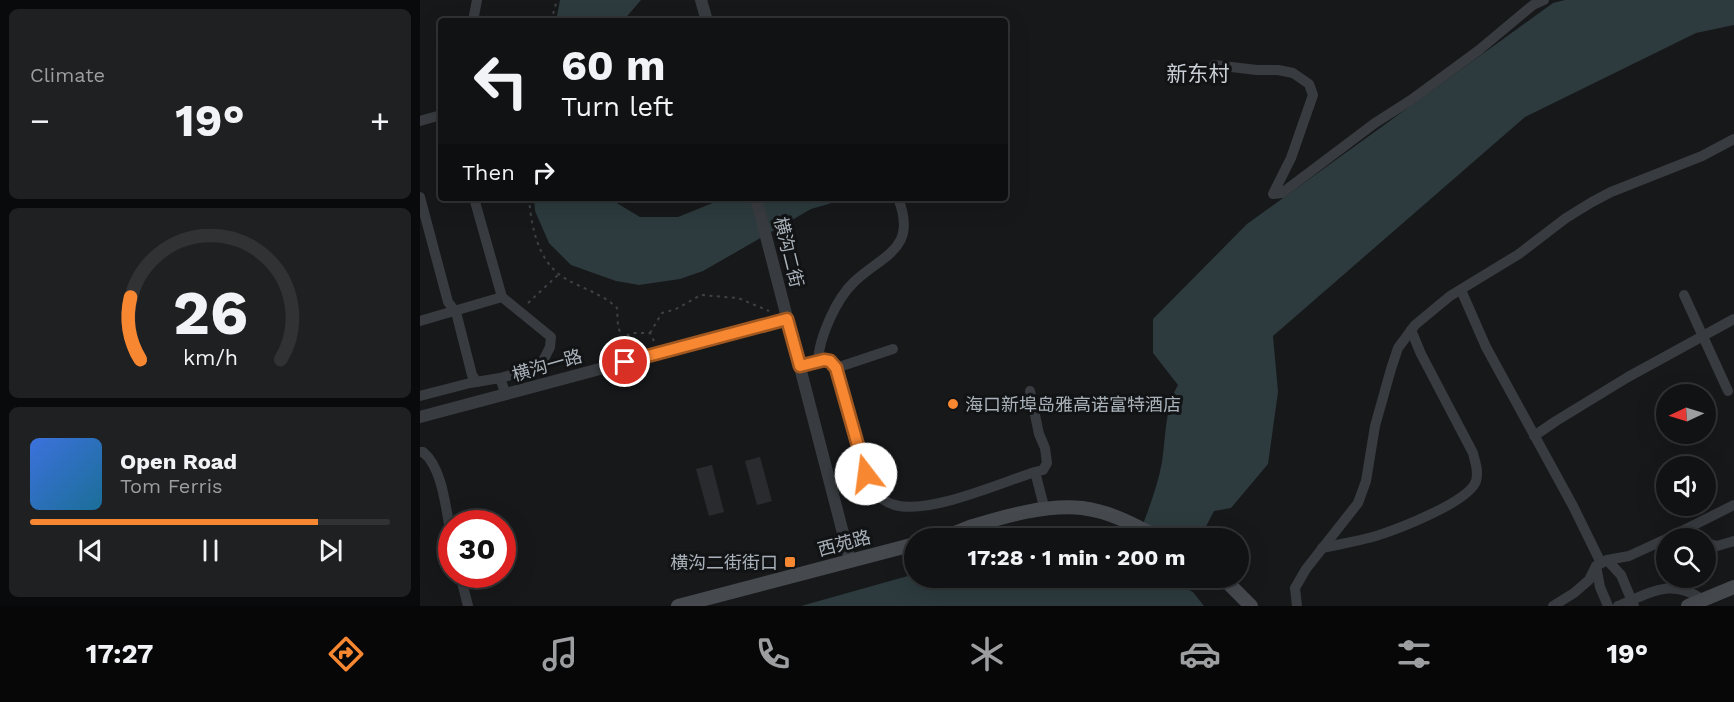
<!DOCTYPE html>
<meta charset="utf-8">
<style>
:root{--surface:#111214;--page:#1e2022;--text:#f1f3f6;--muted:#9c9ea0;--line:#303234;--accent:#f88731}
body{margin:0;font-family:"Work Sans","Noto Sans SC",sans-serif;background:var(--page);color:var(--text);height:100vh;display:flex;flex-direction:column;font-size:22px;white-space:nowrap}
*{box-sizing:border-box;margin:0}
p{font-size:20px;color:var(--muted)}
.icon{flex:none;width:33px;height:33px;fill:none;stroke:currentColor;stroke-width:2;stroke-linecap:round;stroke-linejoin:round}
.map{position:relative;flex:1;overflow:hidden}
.details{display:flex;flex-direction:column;gap:9px;padding:9px;background:#090a0b;width:420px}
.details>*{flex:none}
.hud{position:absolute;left:18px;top:18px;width:570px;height:183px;border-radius:6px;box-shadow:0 6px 24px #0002,0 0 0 2px var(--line);background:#111214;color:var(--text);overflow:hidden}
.needle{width:39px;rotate:266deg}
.controls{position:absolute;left:1236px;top:384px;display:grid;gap:12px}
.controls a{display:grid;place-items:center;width:60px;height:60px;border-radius:50%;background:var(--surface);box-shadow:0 6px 24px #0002,0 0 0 2px var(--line);font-size:30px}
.speed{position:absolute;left:18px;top:510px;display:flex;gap:12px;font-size:30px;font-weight:700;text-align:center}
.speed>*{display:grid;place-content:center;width:78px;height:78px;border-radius:50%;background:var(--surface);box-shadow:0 6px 24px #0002,0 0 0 2px var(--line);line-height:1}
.speed .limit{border:9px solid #d22;background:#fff;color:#111}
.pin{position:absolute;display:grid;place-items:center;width:51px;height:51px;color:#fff;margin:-26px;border:3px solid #fff;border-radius:50%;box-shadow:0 2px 6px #0007}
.me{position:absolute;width:66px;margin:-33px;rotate:345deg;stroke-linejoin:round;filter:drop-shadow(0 0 4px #0008)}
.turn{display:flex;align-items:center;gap:21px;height:126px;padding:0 24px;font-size:27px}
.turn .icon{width:78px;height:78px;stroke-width:2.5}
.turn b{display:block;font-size:42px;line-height:51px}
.then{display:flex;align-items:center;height:57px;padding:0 24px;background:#0003;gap:12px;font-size:22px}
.big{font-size:45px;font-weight:700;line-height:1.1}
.details .card{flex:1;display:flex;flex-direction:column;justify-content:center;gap:9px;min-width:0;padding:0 21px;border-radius:9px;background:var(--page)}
.details .dial{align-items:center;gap:0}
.dial svg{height:156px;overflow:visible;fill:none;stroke:var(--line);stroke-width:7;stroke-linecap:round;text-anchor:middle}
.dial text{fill:var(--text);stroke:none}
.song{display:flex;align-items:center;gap:18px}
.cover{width:72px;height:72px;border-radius:9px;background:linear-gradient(135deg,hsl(220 70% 55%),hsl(200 70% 35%))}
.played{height:6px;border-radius:3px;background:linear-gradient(90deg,var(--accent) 80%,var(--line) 80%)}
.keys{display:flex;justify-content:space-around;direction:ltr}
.heat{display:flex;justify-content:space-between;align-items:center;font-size:33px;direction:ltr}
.trip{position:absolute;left:484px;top:528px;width:345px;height:60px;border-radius:30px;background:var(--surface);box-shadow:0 6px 24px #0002,0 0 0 2px var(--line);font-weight:700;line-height:60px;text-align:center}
.menu{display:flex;height:96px;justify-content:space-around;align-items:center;background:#070708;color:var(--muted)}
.menu .icon{width:42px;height:42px}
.menu .on{color:var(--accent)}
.menu b{font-size:27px;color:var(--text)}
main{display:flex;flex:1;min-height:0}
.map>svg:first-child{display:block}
.water{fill:#2d3b3e}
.building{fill:#2a2b2e}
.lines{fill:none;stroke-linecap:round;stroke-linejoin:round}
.path{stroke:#3e4246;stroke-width:2;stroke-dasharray:3 4.5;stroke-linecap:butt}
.minor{stroke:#383b3f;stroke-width:10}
.tertiary{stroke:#383b3f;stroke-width:12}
.secondary{stroke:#464a4f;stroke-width:14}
.route-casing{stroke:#a15820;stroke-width:15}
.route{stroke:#f88731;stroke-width:10}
.poi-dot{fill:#f88731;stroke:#121315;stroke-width:2}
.labels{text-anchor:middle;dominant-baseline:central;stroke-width:6;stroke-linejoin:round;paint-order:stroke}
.street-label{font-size:18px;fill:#a9b2ba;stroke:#121315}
.poi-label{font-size:18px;fill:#a9b2ba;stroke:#121315;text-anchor:start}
.quarter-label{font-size:21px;fill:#cad0d6;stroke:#121315}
</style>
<main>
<section class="details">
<div class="card"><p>Climate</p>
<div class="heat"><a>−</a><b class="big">19°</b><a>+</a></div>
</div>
<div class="card dial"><svg viewBox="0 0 100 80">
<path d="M14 69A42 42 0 1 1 86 69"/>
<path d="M14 69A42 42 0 0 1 9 37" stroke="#f88731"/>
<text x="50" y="56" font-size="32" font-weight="700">26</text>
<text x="50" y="72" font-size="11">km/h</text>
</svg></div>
<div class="card">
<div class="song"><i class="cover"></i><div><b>Open Road</b><p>Tom Ferris</p></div></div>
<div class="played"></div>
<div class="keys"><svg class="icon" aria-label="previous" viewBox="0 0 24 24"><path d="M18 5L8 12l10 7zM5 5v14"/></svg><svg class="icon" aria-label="pause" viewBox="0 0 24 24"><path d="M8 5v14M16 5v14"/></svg><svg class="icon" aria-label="next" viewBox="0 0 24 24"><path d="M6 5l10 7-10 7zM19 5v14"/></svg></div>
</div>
</section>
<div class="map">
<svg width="1314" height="606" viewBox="0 0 1314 606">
<rect width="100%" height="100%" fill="#17181a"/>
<g class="water">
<path d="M140,0H221L203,21H136Z"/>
<path d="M1145,0H1314V25L1276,33L1105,117L853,336L858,392L848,464L811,508L794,511L780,538H718C727,513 737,489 742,462C746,436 745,408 758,385L733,353V319L827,224L1133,3Z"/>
<path d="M114,198H193L195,202L220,217H258L305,198H429L391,209L283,271L260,279L219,285L196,281L151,265L129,243L115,211Z"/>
<path d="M495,574V578H758L756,584L773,592L784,606H381Z"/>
</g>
<g class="building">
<path d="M340,457L352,501L337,505L325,461Z"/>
<path d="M292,465L304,512L289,516L276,469Z"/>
</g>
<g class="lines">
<g class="path">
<path d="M131,21L137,0"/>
<path d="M109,198C111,224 117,258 140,275C158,288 181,292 197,308L198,326L202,338L212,333H230L234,341"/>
<path d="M108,303L139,274"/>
<path d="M230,333L242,313L256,309L281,295L318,298L349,311"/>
</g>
<g class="minor">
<path d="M53,21L57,0"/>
<path d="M794,65L837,70H858L873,73L889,84L893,95L871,158L853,194L862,193L955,123L991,100L1059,50L1113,5L1124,0"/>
<path d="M0,121L21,115"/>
<path d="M0,197L28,302L36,312L52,375L57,382"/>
<path d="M54,198L82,297L131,337L130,347L120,367L80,378L86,395"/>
<path d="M1041,290L1066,347L1153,506L1181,563"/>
<path d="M1264,295L1308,391"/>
<path d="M0,321L82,297"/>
<path d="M398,361C399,338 416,299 434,282C464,254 498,249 478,198"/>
<path d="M380,366L404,360L410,361L416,368L452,489C459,498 467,504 479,506C515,512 580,483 615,472L625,510"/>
<path d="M416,368L473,349"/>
<path d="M610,391L619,434L625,448L627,463L623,470L615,472"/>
<path d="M0,396L50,383L80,378"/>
<path d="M1114,436L1136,421L1208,377L1314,319"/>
<path d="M0,452H3C24,469 26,514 32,540"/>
<path d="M1262,531L1276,538"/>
<path d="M1248,538L1314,505"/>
<path d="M1286,543L1297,546L1314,541"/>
<path d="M902,548C920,544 939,541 956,536C978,529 1049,502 1056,481C1059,471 1055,462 1053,453L1001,354L991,330"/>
<path d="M1187,560L1201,575L1214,606"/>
<path d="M1176,566L1180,587L1188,606"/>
<path d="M40,574L48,606"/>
<path d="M877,606L875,588L886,569L938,503L946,481L955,426L971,369L978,348L995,325L1030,296L1099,254L1146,218L1172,202L1191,192L1282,156L1314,139"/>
<path d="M1133,606L1154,593L1169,580L1176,566L1187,560L1209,556L1246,539"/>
<path d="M1198,606C1230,593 1252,577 1283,600"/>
</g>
<g class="tertiary">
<path d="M281,0L287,21"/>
<path d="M336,198L430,560"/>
<path d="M0,417L367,319"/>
</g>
<g class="secondary">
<path d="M518,538C530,536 541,530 553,526C586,516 627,504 662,508C689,511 715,525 739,538"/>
<path d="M803,578L831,606"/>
<path d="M258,606L495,544"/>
<path d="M1268,606L1314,587"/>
</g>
</g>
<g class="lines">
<defs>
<path id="route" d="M205,362L367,319L380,366L404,360L410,361L416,368L446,474"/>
</defs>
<use href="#route" class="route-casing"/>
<use href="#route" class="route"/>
</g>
<g class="poi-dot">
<circle cx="533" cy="404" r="6"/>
<rect x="364" y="556" width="12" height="12" rx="3"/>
</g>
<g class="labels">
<g class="street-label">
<text transform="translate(369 252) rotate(76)">横沟二街</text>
<text transform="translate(127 365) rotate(-16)">横沟一路</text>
<text transform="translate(424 543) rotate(-15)">西苑路</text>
</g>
<g class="poi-label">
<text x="545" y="404">海口新埠岛雅高诺富特酒店</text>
<text x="358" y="562" text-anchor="end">横沟二街街口</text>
</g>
<g class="quarter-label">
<text x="778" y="73">新东村</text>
</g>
</g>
</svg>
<div class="controls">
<a><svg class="needle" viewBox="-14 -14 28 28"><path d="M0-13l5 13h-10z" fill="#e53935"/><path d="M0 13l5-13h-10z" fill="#9c9ea0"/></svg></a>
<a><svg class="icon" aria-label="sound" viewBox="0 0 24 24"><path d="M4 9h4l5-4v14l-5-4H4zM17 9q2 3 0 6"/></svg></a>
<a><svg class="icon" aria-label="search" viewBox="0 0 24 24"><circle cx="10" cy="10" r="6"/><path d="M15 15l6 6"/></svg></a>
</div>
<div class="speed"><div class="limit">30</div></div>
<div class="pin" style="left:205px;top:362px;background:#d93025"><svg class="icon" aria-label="arrive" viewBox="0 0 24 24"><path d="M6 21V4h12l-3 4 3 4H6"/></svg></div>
<svg class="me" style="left:446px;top:474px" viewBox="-20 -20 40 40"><circle r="19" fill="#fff"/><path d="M0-13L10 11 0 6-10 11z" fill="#f88731"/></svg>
<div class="trip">17:28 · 1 min · 200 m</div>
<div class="hud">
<div class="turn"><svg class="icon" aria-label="left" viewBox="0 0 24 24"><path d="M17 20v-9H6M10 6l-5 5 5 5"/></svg><div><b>60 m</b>Turn left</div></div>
<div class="then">Then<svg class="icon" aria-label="right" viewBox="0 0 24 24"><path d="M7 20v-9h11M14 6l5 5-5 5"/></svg></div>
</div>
</div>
</main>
<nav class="menu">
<b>17:27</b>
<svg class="icon on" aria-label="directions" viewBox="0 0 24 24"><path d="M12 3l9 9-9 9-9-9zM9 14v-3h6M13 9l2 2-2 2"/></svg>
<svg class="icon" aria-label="music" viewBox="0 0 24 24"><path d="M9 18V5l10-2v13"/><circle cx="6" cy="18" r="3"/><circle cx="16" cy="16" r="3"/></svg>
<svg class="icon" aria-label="phone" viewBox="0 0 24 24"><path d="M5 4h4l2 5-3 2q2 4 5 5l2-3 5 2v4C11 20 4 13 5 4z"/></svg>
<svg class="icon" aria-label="climate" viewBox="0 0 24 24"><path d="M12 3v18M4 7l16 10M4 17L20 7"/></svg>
<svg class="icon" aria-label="car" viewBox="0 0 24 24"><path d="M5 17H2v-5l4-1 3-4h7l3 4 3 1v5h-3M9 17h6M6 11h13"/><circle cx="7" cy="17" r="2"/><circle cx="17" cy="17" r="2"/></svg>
<svg class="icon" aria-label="filters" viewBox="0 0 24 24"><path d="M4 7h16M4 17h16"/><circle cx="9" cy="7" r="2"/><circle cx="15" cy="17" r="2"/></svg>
<b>19°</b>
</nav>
